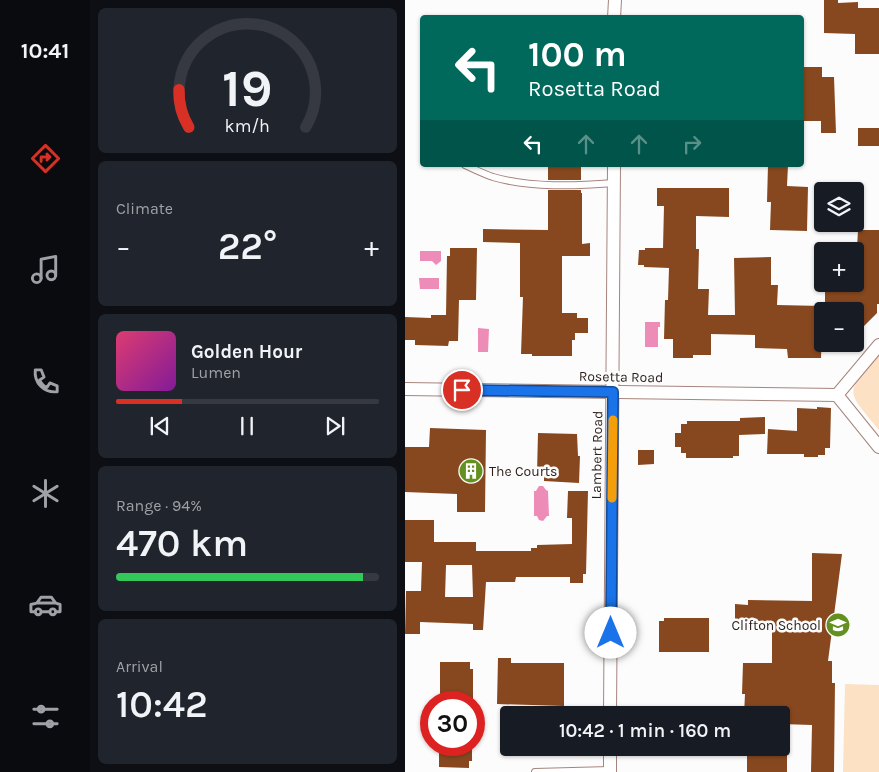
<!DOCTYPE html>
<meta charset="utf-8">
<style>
:root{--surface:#171b24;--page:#20242c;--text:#f1f3f6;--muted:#9ea1a6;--line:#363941;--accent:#d93025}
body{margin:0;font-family:Karla,sans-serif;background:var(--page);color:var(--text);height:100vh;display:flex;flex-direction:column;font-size:19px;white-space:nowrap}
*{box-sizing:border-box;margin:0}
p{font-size:16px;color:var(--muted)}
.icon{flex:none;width:28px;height:28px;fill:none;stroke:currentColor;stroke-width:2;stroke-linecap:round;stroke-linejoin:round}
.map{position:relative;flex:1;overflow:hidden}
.drawer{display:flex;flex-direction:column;gap:8px;padding:8px;background:#0d0f14;width:315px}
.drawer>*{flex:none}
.top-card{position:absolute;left:15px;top:15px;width:384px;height:152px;border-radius:5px;box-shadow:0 1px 4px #0004;background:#00695c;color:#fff;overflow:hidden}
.tools{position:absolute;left:409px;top:182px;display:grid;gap:10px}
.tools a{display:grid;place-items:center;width:50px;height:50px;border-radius:5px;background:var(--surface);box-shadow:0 1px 4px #0004;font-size:25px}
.speed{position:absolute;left:15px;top:691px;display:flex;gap:10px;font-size:25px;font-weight:700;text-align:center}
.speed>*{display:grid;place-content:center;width:65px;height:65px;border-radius:50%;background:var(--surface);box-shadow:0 1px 4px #0004;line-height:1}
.speed .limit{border:8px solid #d22;background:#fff;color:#111}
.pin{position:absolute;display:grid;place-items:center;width:42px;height:42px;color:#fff;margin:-21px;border:2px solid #fff;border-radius:50%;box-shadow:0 1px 5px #0007}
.me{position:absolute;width:55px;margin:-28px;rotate:0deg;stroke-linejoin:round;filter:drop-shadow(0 0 4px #0008)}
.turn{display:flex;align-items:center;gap:18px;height:105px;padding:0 25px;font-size:22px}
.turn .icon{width:65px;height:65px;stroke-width:2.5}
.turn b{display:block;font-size:35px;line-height:42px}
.lanes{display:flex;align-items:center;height:48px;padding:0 25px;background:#0003;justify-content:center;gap:25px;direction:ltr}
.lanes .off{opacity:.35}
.big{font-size:38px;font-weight:600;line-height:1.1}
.drawer .tile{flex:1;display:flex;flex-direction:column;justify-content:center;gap:8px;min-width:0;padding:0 18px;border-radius:8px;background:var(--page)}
.drawer .dial{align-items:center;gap:0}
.dial svg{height:130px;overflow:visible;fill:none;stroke:var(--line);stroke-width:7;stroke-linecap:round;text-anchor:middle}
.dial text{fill:var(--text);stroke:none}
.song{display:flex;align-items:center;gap:15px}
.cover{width:60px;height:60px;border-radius:8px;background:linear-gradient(135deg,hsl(340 70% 55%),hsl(290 70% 35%))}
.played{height:5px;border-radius:2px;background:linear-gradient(90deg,var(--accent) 25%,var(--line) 25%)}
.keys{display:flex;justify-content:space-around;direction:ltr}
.heat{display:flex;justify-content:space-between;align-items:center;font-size:28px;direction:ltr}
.charge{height:8px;border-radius:4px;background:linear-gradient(90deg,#34c759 94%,var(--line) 0)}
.trip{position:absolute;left:95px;top:706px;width:290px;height:50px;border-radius:5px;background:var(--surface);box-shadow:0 1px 4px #0004;font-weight:600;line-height:50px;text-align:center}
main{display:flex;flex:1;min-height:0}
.dock{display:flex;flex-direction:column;width:90px;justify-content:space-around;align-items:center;background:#090b0e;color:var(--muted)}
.dock .icon{width:35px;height:35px}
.dock .current{color:var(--accent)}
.dock b{font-size:22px;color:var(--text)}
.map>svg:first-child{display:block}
.green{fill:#fce1c4}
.water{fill:#ec8cb7}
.building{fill:#88481f;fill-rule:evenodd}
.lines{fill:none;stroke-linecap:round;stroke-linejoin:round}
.service-casing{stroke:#a6847d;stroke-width:8}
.minor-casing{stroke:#a6847d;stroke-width:14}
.service{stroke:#fff;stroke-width:6}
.minor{stroke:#fff;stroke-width:12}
.route-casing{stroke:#114b97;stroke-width:12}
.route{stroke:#1a73e8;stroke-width:9}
.slow{stroke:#f59e0b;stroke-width:9}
.labels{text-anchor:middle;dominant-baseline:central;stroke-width:5;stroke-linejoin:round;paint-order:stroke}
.street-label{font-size:14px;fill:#2b1e1b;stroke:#fcfcfc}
.poi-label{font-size:14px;fill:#2b1e1b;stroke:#fcfcfc;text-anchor:start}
</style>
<main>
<nav class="dock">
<b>10:41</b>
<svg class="icon current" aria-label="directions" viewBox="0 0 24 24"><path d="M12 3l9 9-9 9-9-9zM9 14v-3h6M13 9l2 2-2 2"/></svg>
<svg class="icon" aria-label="music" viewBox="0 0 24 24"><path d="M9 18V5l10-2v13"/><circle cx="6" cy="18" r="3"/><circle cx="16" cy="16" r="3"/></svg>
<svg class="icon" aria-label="phone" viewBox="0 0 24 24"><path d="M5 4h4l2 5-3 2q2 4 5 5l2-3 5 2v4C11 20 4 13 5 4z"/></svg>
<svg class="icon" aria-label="climate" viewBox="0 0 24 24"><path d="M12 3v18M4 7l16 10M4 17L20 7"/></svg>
<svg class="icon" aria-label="car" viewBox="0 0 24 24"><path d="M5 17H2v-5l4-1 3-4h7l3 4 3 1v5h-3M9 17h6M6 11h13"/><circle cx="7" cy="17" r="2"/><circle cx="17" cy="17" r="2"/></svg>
<svg class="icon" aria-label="filters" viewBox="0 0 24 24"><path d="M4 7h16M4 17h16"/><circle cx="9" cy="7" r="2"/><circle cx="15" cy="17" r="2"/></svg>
</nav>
<section class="drawer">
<div class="tile dial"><svg viewBox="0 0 100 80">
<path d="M14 69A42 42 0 1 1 86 69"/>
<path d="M14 69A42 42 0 0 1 8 46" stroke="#d93025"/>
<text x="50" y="56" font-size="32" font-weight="700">19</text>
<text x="50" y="72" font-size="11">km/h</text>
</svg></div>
<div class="tile"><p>Climate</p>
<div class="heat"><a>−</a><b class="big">22°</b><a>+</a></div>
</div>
<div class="tile">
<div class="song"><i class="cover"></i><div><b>Golden Hour</b><p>Lumen</p></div></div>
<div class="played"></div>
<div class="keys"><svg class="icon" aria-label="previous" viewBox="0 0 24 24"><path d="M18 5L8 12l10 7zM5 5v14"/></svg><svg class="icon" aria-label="pause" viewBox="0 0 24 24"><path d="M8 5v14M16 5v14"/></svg><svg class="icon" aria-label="next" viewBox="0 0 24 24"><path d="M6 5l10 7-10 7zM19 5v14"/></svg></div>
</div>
<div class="tile"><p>Range · 94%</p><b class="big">470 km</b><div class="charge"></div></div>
<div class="tile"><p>Arrival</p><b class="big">10:42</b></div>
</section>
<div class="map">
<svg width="474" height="772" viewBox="0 0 474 772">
<rect width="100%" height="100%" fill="#fcfcfc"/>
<g class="green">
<path d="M474,354V430C441,389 439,395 474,354Z"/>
<path d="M440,684L474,685V772H438Z"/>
</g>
<g class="water">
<path d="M15,251H36V261L31,265L27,261H15Z"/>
<path d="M14,278H34V289H15Z"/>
<path d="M240,322H255V327H253V347H240Z"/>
<path d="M73,328L84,329L83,352H73Z"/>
<path d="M134,486H138L141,490L143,491L144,516H142L138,521L134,520L132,516H129V491H131Z"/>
<rect x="97" y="715" width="7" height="20"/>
</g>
<g class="building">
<path d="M419,0H433V3L453,2V8H474V54H450V34L419,33Z"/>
<path d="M396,67H417V77H429L431,133H416V121H398Z"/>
<rect x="453" y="128" width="21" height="18"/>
<rect x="143" y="165" width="33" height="15"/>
<path d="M363,165H383L382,186L403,187L402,231L365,230L366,202H362Z"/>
<path d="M252,188H324V217L291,216V249H294L293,289H304L303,315H330L329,258L366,257V285H373L372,305L418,306L416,358H383L382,349L350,348V335L306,334V355H288V358H268V339H259L260,300H263L264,268L239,267V265H233L234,250H240V248H258L259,206H252Z"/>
<path d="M143,190H176V193H177V244L185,243V256H157V313H172V318H183V333H170V340H167V356H127V354H116L118,297H115V243L78,242V229L143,230Z"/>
<path d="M453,230H474V304H472V313L459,326L450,327V311H420V285L450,284Z"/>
<path d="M45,248H72L71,300H54L53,341H44L43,346L10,345V340H0V317L26,318V315H41L42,256H45Z"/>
<path d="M412,407L426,408L425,448H420V455H413V457H399V454H362L363,429L392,431V408L412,409Z"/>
<path d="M360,417V434L334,435V456H328V458H281V453H276V447H270V433H276V424H282V421H335V418Z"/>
<path d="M25,428L81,430L80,512H52V494L0,492V447H24Z"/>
<path d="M133,433L172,434L173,456H175L174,483L139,481V473H132Z"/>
<path d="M233,450H249V464L233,465Z"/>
<path d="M163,491H183L181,574H178V583H165V577H111L110,582H81L78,630H68V624L15,622V634H0L1,591H16L17,562H0V520H29V542H71V551H126V548H132V545L167,544V518H162ZM41,565H67L68,597H40Z"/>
<path d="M407,553L437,554L423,661H427V683H430L429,772H406L407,725L376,724V715H339L340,694H337L338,663H367V625L330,624V604L343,605V600L407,601Z"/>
<path d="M259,618H304V652H254V621H259Z"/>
<path d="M93,658H106V663H159V706L92,704Z"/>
<path d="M35,662H65V669H68V702H35Z"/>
<path d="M34,745H67V761H64V768L34,767Z"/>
<rect x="342" y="748" width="40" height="24"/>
</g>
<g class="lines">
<defs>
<g id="service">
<path d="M60,165C69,169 79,174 88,177C125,188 171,186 209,183"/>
<path d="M130,772L205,770"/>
</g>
<g id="minor">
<path d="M209,18L210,0"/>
<path d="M0,389L432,395"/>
<path d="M432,395L474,447"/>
<path d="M432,395L474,345"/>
<path d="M205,715L209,165"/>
<path d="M205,748V772"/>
</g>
</defs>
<use href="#service" class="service-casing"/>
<use href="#minor" class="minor-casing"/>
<use href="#service" class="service"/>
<use href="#minor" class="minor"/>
</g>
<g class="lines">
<defs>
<path id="route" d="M57,390L208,392L206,633"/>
</defs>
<use href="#route" class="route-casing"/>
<use href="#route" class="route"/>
<path class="slow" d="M207,498L208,420"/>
</g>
<defs>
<symbol id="building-disc" viewBox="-11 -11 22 22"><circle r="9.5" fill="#648f21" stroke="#fcfcfc"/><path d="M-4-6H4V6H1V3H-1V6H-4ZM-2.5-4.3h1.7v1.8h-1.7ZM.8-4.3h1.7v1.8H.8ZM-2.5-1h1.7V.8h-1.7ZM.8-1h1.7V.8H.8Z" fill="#fff"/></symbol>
<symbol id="school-disc" viewBox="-11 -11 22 22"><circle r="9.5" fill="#648f21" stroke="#fcfcfc"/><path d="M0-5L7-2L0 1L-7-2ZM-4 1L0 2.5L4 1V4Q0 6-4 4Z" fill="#fff"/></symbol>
</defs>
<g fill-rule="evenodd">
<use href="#building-disc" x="52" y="457" width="28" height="28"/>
<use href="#school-disc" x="419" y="611" width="28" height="28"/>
</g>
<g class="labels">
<g class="street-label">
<text transform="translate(216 377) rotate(1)">Rosetta Road</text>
<text transform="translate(192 455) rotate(-89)">Lambert Road</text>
</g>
<g class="poi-label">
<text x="84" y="471">The Courts</text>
<text x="416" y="625" text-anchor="end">Clifton School</text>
</g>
</g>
</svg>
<div class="tools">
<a><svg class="icon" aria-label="layers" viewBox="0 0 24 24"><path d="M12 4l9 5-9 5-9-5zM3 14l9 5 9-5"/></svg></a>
<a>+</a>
<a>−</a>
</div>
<div class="speed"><div class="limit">30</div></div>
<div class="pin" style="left:57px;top:390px;background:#d93025"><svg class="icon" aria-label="arrive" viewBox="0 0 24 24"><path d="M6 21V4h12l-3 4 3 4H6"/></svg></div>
<svg class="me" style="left:206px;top:633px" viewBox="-20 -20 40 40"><circle r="19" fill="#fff"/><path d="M0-13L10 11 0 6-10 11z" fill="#1a73e8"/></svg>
<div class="trip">10:42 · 1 min · 160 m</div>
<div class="top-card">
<div class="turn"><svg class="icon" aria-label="left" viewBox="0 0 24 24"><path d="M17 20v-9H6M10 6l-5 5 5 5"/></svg><div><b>100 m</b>Rosetta Road</div></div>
<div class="lanes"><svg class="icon" aria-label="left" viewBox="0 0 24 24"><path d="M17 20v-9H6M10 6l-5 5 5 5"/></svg><svg class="icon off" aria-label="ahead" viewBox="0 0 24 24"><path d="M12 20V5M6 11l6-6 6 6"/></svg><svg class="icon off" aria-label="ahead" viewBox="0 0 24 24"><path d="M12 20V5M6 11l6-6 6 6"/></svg><svg class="icon off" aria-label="right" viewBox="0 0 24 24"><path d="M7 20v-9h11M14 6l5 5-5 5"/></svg></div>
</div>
</div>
</main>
